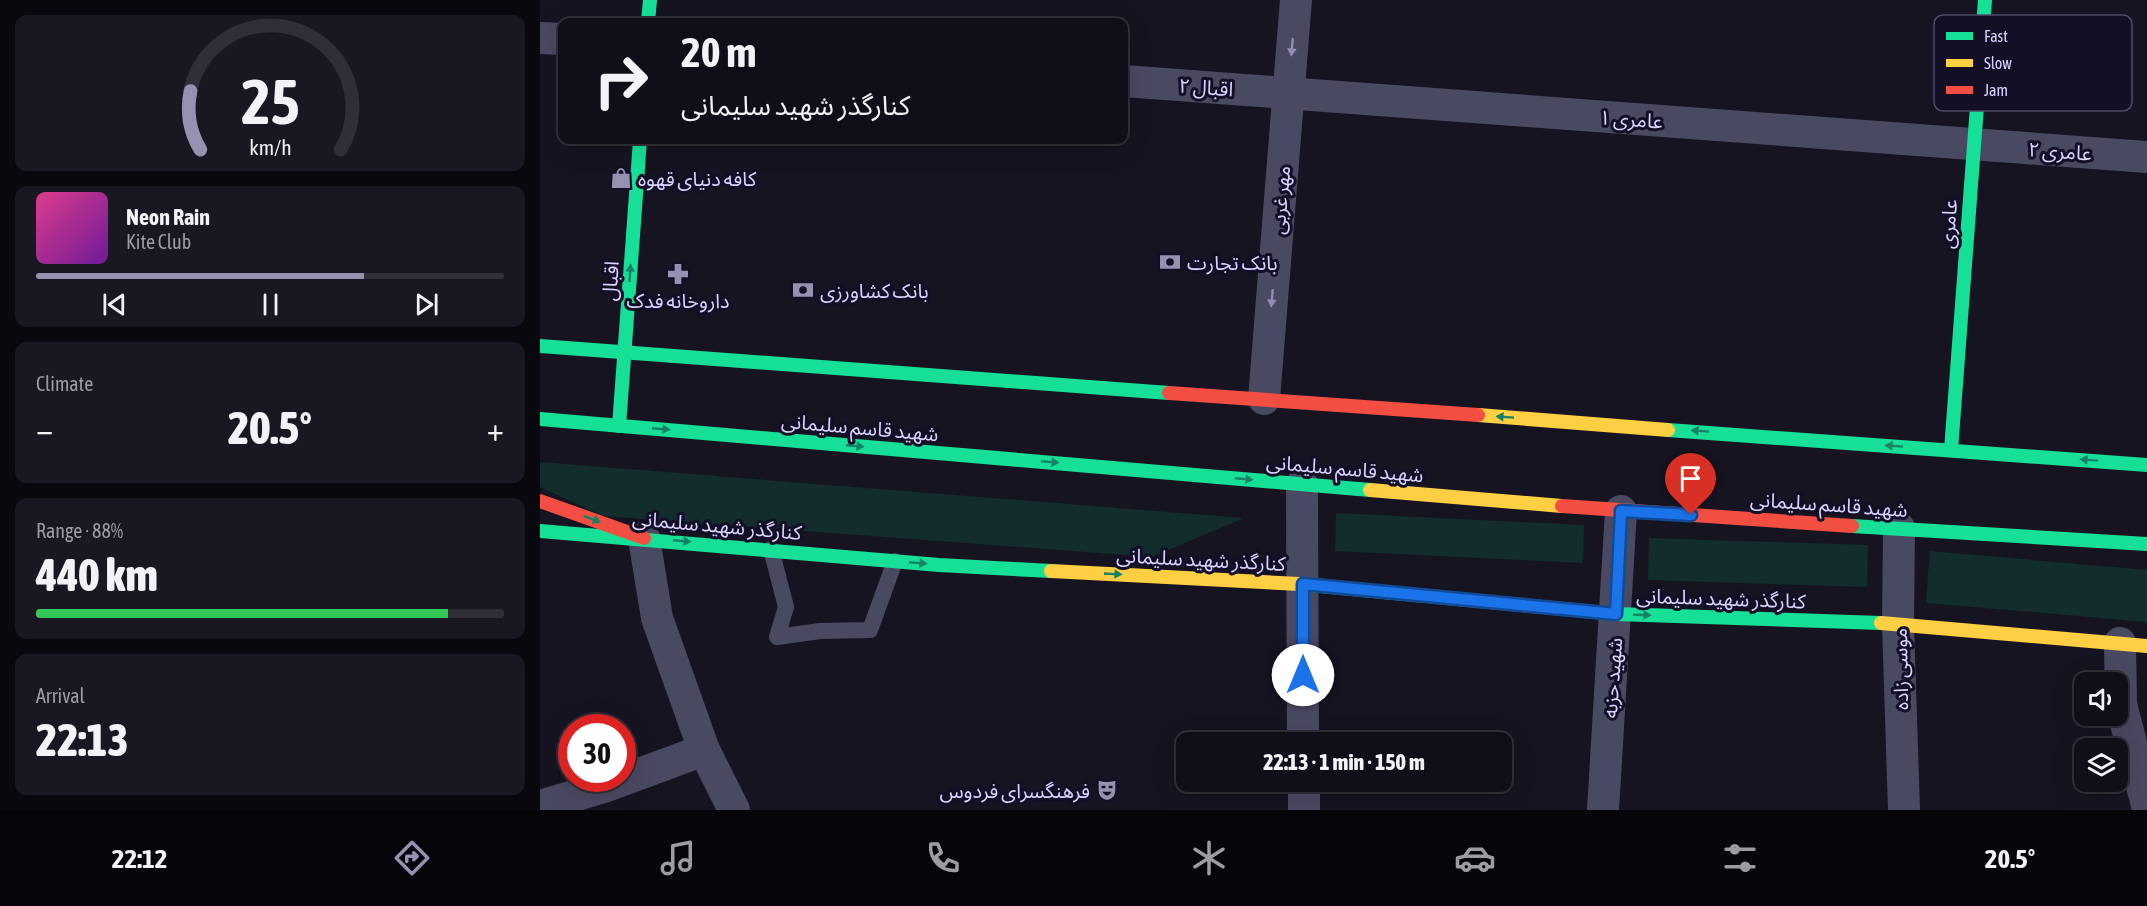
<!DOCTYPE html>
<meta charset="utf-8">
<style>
:root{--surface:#100f19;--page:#191822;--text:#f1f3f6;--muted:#9c9ca2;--line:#302f38;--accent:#9591b1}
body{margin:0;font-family:"Asap Condensed","Noto Sans Arabic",sans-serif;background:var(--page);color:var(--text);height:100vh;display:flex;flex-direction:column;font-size:22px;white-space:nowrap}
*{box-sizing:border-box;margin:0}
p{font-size:20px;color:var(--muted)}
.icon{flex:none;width:33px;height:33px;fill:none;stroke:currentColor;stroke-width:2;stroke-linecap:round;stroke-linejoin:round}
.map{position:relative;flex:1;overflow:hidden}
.panel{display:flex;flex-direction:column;gap:15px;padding:15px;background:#09080e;width:540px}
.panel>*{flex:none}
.banner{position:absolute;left:18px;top:18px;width:570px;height:126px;border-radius:12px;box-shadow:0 6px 24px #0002,0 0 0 2px var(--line);background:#100f19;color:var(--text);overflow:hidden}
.tools{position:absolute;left:1534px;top:672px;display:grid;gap:12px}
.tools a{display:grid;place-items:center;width:54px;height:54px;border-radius:12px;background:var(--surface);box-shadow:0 6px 24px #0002,0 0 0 2px var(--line);font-size:30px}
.speed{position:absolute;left:18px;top:714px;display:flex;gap:12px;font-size:30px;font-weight:700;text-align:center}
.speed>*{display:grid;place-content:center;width:78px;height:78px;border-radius:50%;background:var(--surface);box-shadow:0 6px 24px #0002,0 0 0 2px var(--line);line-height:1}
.speed .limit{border:9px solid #d22;background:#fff;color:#111}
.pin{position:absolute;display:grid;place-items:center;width:51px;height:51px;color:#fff;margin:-62px -26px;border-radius:50% 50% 50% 0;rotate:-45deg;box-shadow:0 0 6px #0007}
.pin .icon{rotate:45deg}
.me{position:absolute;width:66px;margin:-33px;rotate:0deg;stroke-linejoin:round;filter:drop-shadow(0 0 4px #0008)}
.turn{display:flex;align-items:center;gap:21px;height:126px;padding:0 24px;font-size:27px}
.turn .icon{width:78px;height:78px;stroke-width:2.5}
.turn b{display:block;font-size:42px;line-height:51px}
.big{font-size:45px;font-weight:800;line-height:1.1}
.panel .card{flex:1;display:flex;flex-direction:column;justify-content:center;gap:9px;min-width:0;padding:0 21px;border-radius:12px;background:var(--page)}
.panel .dial{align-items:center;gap:0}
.dial svg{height:156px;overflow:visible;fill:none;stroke:var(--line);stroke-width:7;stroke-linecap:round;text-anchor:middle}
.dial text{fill:var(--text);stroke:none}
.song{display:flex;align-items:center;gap:18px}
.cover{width:72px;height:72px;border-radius:9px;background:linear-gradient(135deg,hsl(330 70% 55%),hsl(280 70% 35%))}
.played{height:6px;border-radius:3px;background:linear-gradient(90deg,var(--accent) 70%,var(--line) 70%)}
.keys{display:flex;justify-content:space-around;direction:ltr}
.heat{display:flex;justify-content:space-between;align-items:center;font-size:33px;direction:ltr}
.charge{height:9px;border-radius:4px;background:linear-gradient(90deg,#34c759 88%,var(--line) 0)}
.trip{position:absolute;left:636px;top:732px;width:336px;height:60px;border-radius:12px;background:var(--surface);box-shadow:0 6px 24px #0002,0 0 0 2px var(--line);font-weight:800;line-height:60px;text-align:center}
.menu{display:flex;height:96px;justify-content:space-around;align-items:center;background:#06060a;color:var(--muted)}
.menu .icon{width:42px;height:42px}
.menu .selected{color:var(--accent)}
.menu b{font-size:27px;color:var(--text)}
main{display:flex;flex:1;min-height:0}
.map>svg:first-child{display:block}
.green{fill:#132c2d}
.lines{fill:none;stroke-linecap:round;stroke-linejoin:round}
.lane{stroke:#4a4962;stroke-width:16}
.street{stroke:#4a4962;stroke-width:32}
.fast{stroke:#16e098;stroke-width:14}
.slow{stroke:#ffcf43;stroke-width:14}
.jam{stroke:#f24e42;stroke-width:14}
.oneway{fill:#928eb0}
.oneway2{fill:#158265}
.route-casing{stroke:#114b97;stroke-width:15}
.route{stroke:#1a73e8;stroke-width:10}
.labels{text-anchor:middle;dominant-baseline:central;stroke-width:6;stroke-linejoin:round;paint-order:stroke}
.street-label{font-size:20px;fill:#d9d4ff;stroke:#130f26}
.poi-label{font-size:20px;fill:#d9d4ff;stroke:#130f26;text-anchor:start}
.key{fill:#130f26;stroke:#4e4a67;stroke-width:1.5}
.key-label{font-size:16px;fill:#d9d4ff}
</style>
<main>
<section class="panel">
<div class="card dial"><svg viewBox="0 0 100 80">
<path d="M14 69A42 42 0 1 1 86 69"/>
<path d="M14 69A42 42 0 0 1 9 39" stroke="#9591b1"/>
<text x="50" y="56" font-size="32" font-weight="700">25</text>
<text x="50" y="72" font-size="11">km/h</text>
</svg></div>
<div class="card">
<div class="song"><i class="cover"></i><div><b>Neon Rain</b><p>Kite Club</p></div></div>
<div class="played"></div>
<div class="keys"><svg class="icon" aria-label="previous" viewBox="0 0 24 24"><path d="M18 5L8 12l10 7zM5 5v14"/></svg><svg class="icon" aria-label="pause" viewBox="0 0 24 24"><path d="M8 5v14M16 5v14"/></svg><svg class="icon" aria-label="next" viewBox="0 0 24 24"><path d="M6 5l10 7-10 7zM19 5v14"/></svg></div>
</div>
<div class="card"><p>Climate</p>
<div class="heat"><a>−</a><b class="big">20.5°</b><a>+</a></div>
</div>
<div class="card"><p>Range · 88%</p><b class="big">440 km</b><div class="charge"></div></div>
<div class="card"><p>Arrival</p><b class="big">22:13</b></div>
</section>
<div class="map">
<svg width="1607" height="810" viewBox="0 0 1607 810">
<rect width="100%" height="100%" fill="#161421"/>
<g class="green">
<path d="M0,462L704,518L612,557L63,516L0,487Z"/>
<path d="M796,513L1044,525L1043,563L795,551Z"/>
<path d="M1109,538L1328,545L1327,587L1108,580Z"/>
<path d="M1390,551L1607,570V622L1386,603Z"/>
</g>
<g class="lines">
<path class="lane" d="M231,549L246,607L237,637L280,631L330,630L355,561"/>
<g class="street">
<path d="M0,38L22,39"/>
<path d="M584,81L1607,157"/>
<path d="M724,399L756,0"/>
<path d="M762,484L763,742"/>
<path d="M1359,528L1358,624L1364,810"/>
<path d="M104,538L117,618L164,750L194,810"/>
<path d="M1580,643L1581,704L1607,805"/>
<path d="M764,782V810"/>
<path d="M0,806L64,787L164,750"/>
<path d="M1063,810L1081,511"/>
</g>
<g class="fast">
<path d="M108,22L110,0"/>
<path d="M0,346L629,393"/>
<path d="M0,419L830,490"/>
<path d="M79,426L100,140"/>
<path d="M1128,430L1607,465"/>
<path d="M1411,450L1445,0"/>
<path d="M1312,526L1607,544"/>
<path d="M0,531L399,565L511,571"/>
<path d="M759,584L1076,614L1341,623"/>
</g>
<g class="slow">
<path d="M938,415L1128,430"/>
<path d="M830,490L1022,506"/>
<path d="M511,571L759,584"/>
<path d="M1341,623L1607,646"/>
</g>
<g class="jam">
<path d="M629,393L938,415"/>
<path d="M0,501L104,538"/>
<path d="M1022,506L1312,526"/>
</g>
</g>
<defs><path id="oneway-solid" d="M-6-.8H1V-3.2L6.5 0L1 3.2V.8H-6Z" transform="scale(1.5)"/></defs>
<g class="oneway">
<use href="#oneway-solid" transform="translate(752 47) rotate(95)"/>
<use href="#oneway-solid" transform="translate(732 298) rotate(95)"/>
</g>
<g class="oneway2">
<use href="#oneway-solid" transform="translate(90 273) rotate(-86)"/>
<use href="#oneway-solid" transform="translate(965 417) rotate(-176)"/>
<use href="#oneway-solid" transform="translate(121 429) rotate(5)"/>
<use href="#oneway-solid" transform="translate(1160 431) rotate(-176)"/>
<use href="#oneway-solid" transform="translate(315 446) rotate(5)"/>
<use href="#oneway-solid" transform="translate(1354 446) rotate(-176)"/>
<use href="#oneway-solid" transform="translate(1549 460) rotate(-176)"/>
<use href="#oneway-solid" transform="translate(510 462) rotate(5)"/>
<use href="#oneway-solid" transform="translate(704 479) rotate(5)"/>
<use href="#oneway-solid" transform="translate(52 519) rotate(20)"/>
<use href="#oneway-solid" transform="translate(142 541) rotate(5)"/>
<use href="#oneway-solid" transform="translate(378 563) rotate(5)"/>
<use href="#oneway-solid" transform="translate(573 574) rotate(3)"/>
<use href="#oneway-solid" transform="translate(1102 615) rotate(2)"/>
</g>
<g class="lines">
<defs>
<path id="route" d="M763,675V584L1076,614L1081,511L1151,515"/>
</defs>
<use href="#route" class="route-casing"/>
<use href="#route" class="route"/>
</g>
<defs>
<symbol id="shop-bare" viewBox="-9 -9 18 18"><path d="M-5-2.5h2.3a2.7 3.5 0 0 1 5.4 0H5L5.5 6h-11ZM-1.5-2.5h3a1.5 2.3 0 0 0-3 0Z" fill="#9591b1" stroke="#130f26" stroke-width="2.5" paint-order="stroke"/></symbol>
<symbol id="bank-bare" viewBox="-9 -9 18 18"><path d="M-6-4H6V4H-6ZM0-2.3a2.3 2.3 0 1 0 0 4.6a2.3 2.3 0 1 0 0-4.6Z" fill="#9591b1" stroke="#130f26" stroke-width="2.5" paint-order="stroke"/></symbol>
<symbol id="pharmacy-bare" viewBox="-9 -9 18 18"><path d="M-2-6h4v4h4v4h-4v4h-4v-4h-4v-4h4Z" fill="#9591b1" stroke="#130f26" stroke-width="2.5" paint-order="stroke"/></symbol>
<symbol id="theatre-bare" viewBox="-9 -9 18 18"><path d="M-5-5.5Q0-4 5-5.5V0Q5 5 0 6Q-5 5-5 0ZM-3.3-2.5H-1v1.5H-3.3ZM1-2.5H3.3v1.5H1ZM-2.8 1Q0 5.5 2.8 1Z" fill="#9591b1" stroke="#130f26" stroke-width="2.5" paint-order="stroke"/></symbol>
</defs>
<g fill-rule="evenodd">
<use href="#shop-bare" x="66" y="163" width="30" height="30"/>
<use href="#bank-bare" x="615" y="247" width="30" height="30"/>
<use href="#pharmacy-bare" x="123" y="259" width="30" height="30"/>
<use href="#bank-bare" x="248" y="275" width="30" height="30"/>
<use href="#theatre-bare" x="552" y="775" width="30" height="30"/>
</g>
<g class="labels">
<g class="street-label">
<text transform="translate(666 87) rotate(4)">اقبال ۲</text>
<text transform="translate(1091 119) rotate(4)">عامری ۱</text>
<text transform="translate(1520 151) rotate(4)">عامری ۲</text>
<text transform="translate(740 200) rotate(-85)">مهر غربی</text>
<text transform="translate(1408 224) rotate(-86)">عامری</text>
<text transform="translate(70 281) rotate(-86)">اقبال</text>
<text transform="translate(320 427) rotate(5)">شهید قاسم سلیمانی</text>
<text transform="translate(805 468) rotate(5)">شهید قاسم سلیمانی</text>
<text transform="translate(1289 504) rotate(4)">شهید قاسم سلیمانی</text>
<text transform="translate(177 525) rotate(5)">کنارگذر شهید سلیمانی</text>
<text transform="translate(661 559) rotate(3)">کنارگذر شهید سلیمانی</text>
<text transform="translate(1181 598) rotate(2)">کنارگذر شهید سلیمانی</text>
<text transform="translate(1360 669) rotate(-91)">موسی زاده</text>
<text transform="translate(1072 678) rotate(-86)">شهید حزبه</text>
</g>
<g class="poi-label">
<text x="98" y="178">کافه دنیای قهوه</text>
<text x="647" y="262">بانک تجارت</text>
<text x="280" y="290">بانک کشاورزی</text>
<text x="138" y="300" text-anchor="middle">داروخانه فدک</text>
<text x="550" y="790" text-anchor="end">فرهنگسرای فردوس</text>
</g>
</g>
<rect x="1394" y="15" width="198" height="96" rx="9" class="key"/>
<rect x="1406" y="32" width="27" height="8" fill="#16e098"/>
<rect x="1406" y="59" width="27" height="8" fill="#ffcf43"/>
<rect x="1406" y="86" width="27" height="8" fill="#f24e42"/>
<g class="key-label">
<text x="1444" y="42">Fast</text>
<text x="1444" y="69">Slow</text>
<text x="1444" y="96">Jam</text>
</g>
</svg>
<div class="tools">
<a><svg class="icon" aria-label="sound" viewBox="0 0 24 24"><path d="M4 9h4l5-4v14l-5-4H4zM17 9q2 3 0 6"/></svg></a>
<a><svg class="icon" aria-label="layers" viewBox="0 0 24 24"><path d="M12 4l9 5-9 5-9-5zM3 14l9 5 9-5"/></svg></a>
</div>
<div class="speed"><div class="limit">30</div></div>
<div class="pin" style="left:1151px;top:515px;background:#d93025"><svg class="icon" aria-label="arrive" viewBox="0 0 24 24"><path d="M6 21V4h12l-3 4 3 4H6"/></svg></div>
<svg class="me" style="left:763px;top:675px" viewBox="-20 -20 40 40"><circle r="19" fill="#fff"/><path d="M0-13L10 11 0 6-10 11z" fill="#1a73e8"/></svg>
<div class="trip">22:13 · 1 min · 150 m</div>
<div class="banner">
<div class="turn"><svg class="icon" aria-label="right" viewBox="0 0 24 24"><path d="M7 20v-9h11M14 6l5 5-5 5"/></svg><div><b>20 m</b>کنارگذر شهید سلیمانی</div></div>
</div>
</div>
</main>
<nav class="menu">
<b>22:12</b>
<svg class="icon selected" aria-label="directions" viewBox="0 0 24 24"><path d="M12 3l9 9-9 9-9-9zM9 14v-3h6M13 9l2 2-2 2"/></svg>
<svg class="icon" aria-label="music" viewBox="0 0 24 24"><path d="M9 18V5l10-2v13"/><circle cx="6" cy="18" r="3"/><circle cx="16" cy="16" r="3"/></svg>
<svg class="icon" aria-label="phone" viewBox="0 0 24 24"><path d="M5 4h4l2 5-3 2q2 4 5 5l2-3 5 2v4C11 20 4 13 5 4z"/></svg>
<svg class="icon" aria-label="climate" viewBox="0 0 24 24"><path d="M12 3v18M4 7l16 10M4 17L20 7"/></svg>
<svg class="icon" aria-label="car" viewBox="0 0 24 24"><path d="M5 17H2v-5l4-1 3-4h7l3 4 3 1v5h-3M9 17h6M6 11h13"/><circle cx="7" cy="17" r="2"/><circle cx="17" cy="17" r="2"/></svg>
<svg class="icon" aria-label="filters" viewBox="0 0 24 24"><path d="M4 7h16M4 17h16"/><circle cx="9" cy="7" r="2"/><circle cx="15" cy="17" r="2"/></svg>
<b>20.5°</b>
</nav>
